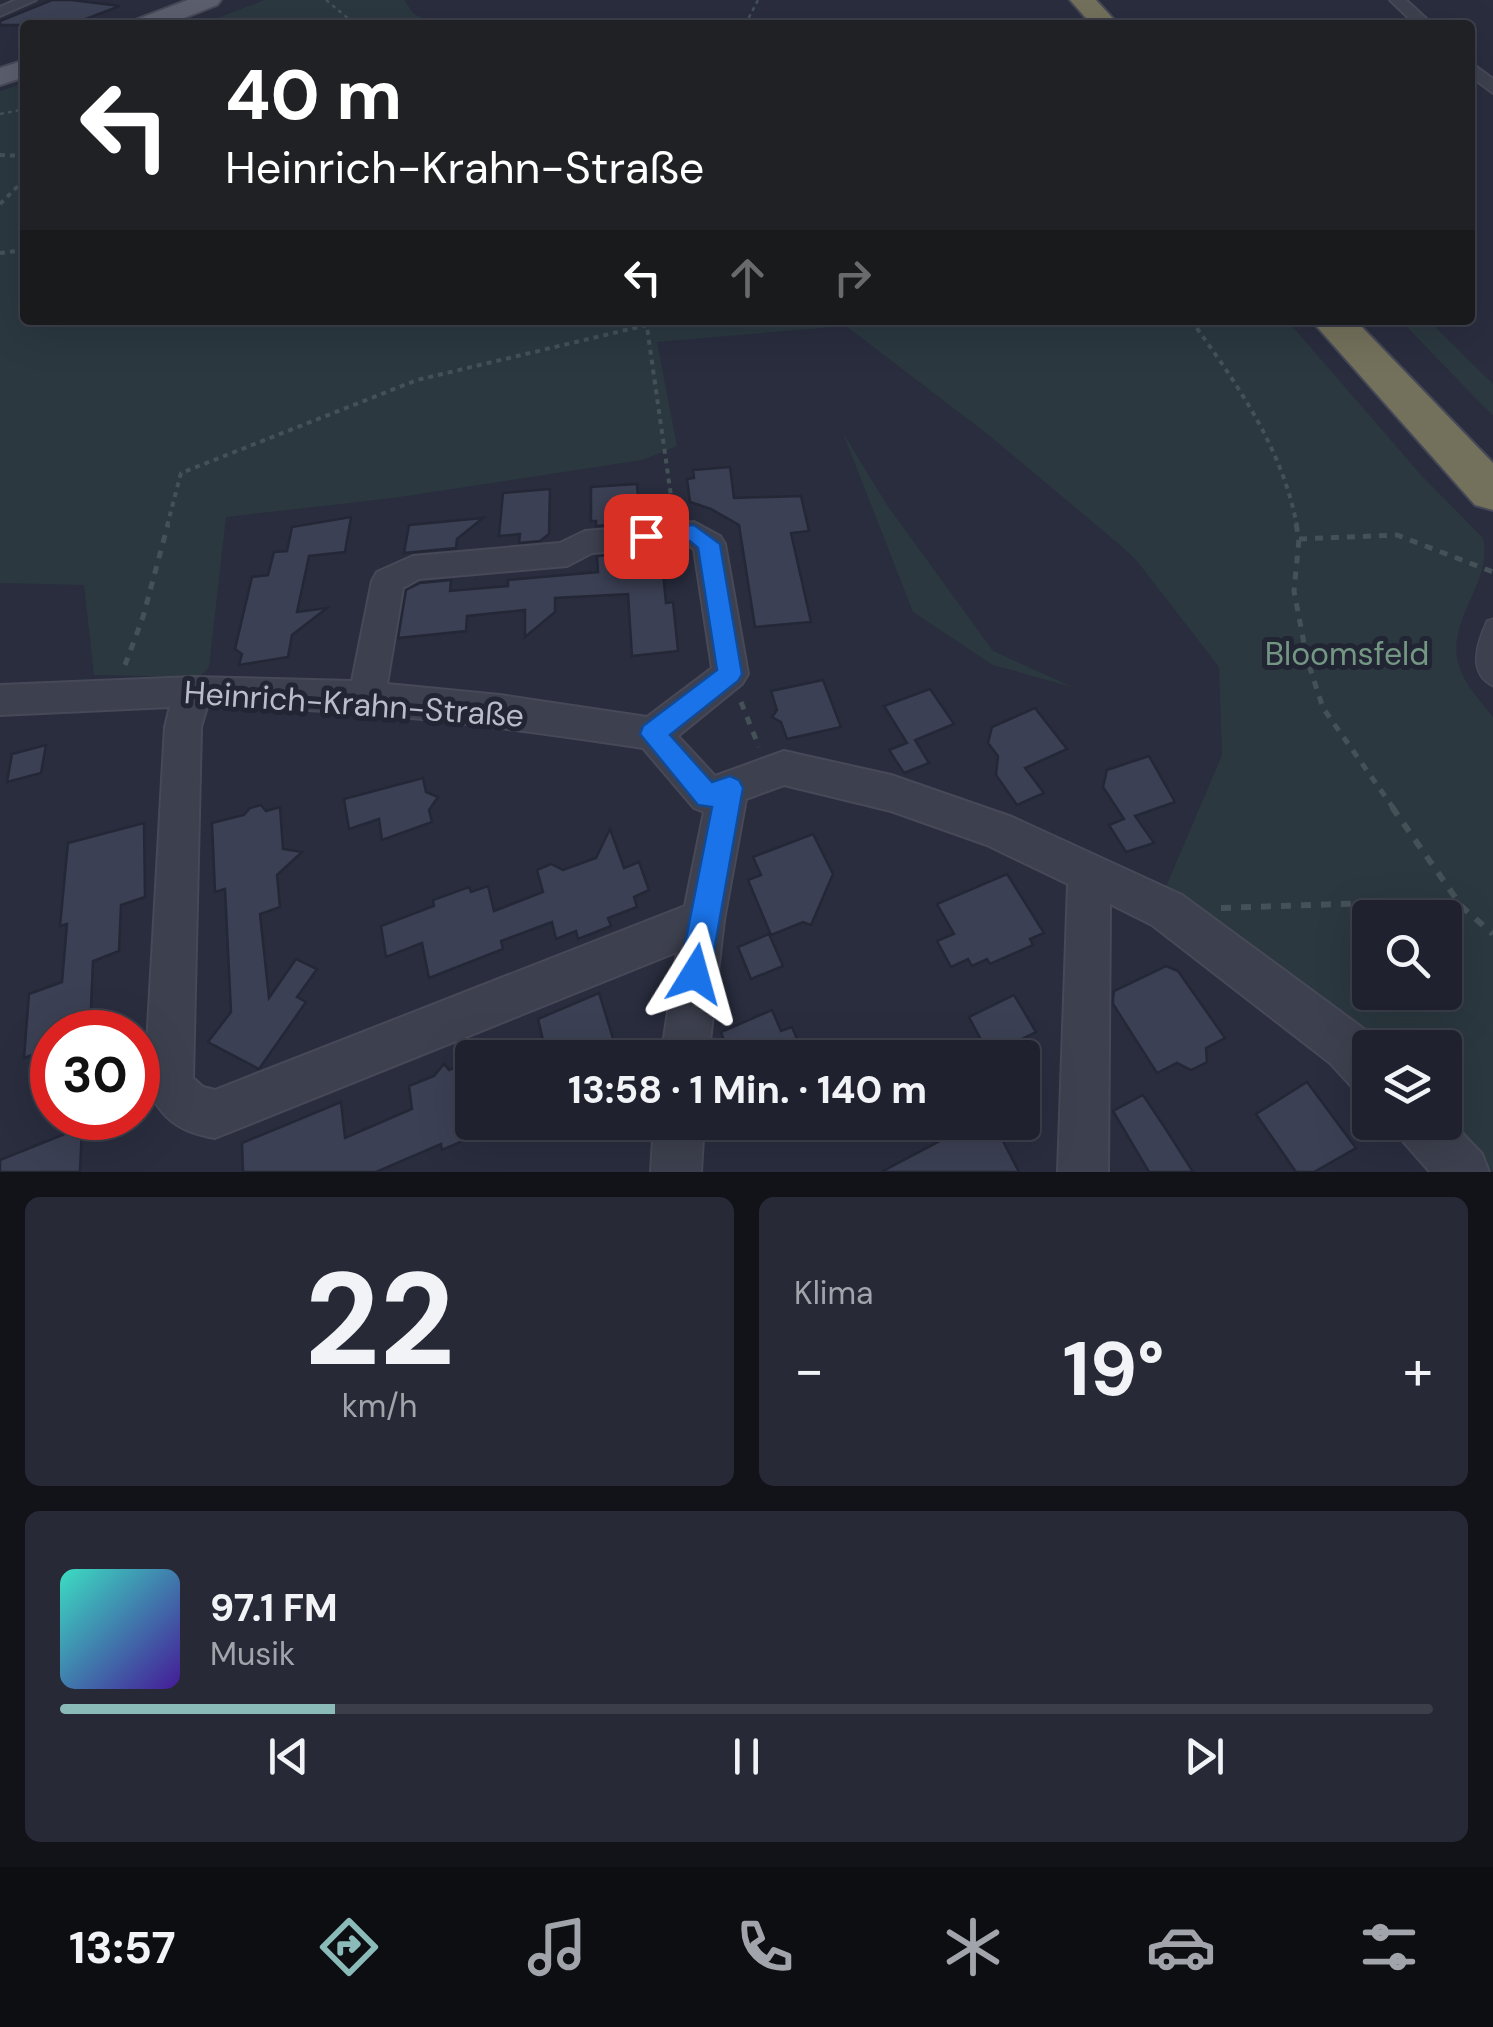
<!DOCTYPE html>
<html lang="de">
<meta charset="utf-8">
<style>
:root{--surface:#1f222e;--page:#272a36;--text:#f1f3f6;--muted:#a1a4aa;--line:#3c3f4a;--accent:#8bbbb9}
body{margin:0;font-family:"DM Sans",sans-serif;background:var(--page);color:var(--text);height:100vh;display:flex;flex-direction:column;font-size:38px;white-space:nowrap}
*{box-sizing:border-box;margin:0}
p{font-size:32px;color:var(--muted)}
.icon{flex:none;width:55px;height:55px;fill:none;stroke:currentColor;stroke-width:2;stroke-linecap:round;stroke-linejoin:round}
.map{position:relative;height:1172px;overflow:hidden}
.drawer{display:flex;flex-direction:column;gap:25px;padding:25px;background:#111319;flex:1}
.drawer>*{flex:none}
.top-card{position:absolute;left:20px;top:20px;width:1455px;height:305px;border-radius:10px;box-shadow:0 10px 40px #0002,0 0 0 2px var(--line);background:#202124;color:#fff;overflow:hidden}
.fabs{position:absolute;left:1352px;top:900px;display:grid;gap:20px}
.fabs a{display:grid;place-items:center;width:110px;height:110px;border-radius:10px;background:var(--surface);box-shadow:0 10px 40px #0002,0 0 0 2px var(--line);font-size:50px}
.speed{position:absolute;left:30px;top:1010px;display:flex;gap:20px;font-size:50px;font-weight:700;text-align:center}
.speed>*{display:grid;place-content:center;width:130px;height:130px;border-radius:50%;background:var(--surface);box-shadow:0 10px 40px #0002,0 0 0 2px var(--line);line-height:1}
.speed .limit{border:15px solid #d22;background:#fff;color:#111}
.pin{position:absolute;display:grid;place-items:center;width:85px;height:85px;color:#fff;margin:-42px;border-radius:20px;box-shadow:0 5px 15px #0006}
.me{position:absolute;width:110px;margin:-55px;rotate:8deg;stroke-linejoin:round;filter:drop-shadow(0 0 8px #0008)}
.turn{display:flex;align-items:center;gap:35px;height:210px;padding:0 40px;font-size:45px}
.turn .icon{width:130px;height:130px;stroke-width:2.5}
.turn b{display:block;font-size:70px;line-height:85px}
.lanes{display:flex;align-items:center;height:95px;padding:0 40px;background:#0003;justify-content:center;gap:50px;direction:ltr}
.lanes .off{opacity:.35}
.big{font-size:75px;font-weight:700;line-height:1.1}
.drawer .widget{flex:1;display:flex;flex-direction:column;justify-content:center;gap:15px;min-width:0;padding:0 35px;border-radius:15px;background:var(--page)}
.drawer .dial{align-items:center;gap:0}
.dial b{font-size:130px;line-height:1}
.song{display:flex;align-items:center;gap:30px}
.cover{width:120px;height:120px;border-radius:15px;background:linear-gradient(135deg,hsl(170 70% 55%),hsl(260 70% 35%))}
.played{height:10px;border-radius:5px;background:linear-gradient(90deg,var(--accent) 20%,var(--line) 20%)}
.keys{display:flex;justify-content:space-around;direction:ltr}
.heat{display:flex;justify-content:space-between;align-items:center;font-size:55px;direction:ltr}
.drawer .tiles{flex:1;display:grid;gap:25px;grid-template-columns:1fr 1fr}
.widget:last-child{grid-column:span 2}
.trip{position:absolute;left:455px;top:1040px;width:585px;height:100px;border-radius:10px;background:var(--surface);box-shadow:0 10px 40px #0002,0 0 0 2px var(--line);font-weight:700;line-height:100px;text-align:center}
.tab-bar{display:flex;height:160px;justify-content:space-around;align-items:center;background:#0c0e12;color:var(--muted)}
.tab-bar .icon{width:70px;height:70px}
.tab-bar .selected{color:var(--accent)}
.tab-bar b{font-size:45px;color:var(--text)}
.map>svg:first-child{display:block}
.green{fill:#2b383f;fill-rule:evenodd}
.building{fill:#3c4054;stroke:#242736;stroke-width:2.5}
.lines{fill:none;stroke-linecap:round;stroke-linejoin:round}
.lane-casing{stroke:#474958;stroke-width:3}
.street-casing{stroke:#474958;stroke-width:4}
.primary-casing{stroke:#474958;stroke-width:4}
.highway-casing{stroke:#454856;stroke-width:4}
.path-far3{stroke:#445157;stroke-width:2.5;stroke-dasharray:4 4;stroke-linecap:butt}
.path-far2{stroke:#445157;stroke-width:4;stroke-dasharray:5 5;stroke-linecap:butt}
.path-far1{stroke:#445157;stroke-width:5;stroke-dasharray:8 8;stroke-linecap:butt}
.path{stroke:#445157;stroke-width:6;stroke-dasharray:10 10;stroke-linecap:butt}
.lane{fill:#3d404e;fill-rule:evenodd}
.street{fill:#3d404e;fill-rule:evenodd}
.primary{fill:#5b5f6e;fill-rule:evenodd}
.highway{fill:#73705b;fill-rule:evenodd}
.route{fill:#1a73e8;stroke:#114b97;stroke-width:2.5}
.labels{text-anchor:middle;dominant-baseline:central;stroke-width:10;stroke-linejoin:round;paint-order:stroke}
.park-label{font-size:32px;fill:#749784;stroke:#222534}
.street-label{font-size:32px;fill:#babcc9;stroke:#222534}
</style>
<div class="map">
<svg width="1493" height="1172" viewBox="0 0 1493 1172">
<rect width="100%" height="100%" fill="#292d3e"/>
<g class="green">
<path d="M264,0H404L413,13L434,25H200Z"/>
<path d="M25,83V320H1287L1421,475L1483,538C1493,580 1451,615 1457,657C1460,680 1479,699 1493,717V1172L1445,1122V1048H1370L1165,889L1222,755L1219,667L1137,561L1120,545L990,436L846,326L657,342L677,446L642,460L393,498L226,517L209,667L199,677L94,675L84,585L0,583V91ZM1370,918H1445V992H1370Z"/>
<path d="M1400,320H1428L1493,384V416Z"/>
<path d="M843,433L887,505L993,651L1075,688L993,665L913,612Z"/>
</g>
<g class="building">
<path d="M52,0H71L120,6L70,25H0V21Z"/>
<path d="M730,467L734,498L801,496L809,531L791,533L811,622L755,627L739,525L711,509L690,502L687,479L694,478L693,470Z"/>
<path d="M637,484L640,523L596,526V521H591V487Z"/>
<path d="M550,489L549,534L540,541L519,543L520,534L499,536L503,493Z"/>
<path d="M351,517L345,552L309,556L297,612L327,608L292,635L288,657L239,665L242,654L235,649L252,577L268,575L274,552L287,551L292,527Z"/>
<path d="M483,518L457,539L456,548L404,553L409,525Z"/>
<path d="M661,551L666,603L673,602L678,651L632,656L628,594L555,598V612L525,637V610L467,616L466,631L398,638L406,590L420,583L451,580L450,591L508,586V580L598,572L597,556Z"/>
<path d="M823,680L841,727L787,739L781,722L772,717L777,710L771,691Z"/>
<path d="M930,689L954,724L915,740L929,763L904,773L889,750L907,743L884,706Z"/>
<path d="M1035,708L1067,749L1025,768L1044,793L1017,805L996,775L998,756L988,743L992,727Z"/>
<path d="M46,745L41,773L7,782L12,754Z"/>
<path d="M1149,756L1175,802L1135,816L1154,843L1126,852L1109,825L1124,819L1103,787L1107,770Z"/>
<path d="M423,778L426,792L438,797L429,810L432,822L382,840L379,819L349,829L344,799Z"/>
<path d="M261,805L266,811L280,807L283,849L302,852L277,875L280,907L260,914L269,998L296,959L317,969L297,997L306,1002L259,1069L208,1042L231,1012L225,889L215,892L212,823L244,815L250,808Z"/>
<path d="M144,823L145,897L121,905L119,951L93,961L90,1032H52V1048L24,1058L29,994L62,982L67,924L60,926L68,843Z"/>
<path d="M610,829L624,868L639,862L649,890L634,897L637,907L608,918L611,926L578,939L576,931L556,939L552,922L501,941L503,949L429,978L422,943L386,957L381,926L434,906L433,900L469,887L471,892L488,886L494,911L543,892L537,870L551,864L563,870L596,858Z"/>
<path d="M813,834L833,874L811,925L803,922L771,935L748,880L761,875L753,857Z"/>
<path d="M1007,874L1044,933L1030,939L1033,945L990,964L987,959L972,966L968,959L951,967L937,941L954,934L937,904Z"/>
<path d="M769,934L783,966L751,979L738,947Z"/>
<path d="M1166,966L1178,971L1225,1038L1206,1048L1207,1062L1191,1070L1177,1063L1157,1073L1113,1004V998L1114,991Z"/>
<path d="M599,993L619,1058H502L543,1040L538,1019Z"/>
<path d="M1014,995L1036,1032L989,1055L969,1017Z"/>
<path d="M772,1010L781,1031L792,1027L805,1058H730L721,1032Z"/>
<path d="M472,1060L470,1138L442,1150L441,1144L376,1172H243L242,1143L341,1102L345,1138L412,1109L409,1086L434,1076L444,1064L449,1070Z"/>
<path d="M1307,1082L1356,1148L1314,1172H1296L1256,1114Z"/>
<path d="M1143,1095L1167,1131L1193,1172H1149L1113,1111Z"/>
<path d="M976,1122H993L1019,1172H881Z"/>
<path d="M82,1127L80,1172H0V1160Z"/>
</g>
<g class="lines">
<defs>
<path id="lane" d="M1493,619V686C1467,673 1477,643 1487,621Z"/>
<g id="street">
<path d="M16,0H36L0,16V7Z"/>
<path d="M1390,0H1406L1433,25H1416Z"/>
<path d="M1470,62L1493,79V93L1470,76Z"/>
<path d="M694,522L720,536L725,544L748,674L742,684L678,736L715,776L784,751L891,775L1012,817L1182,895L1364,1029L1380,1048H1370V1095L1353,1088L1330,1063L1152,925L1110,904L1108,1172H1058L1068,884L987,845L891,811L784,785L746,799L724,920L708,1058H661L677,952L215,1138C177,1132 158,1116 145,1080L165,727L170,707L0,715V685L193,677L352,681L372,581L377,572L413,556L560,543L585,531ZM688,545L694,549L712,668L647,717L500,695L387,684L403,588L419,579L567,566L592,553ZM207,707C354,707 497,726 643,748L694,808L704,812L685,906L215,1090L203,1087L193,1078L201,727Z"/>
<path d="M1445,1115L1482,1154L1489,1172H1430L1401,1139L1394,1122H1445Z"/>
<path d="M654,1122H704L701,1172H651Z"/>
</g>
<g id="primary">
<path d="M188,0H221L217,5L166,25H132L135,20Z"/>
<path d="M25,60V77L0,85V68Z"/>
</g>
<g id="highway">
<path d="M1070,0H1096L1119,25H1092Z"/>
<path d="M1311,320H1355L1493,463V510L1475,505Z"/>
</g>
</defs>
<use href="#lane" class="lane-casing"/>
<use href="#street" class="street-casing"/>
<use href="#primary" class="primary-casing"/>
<use href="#highway" class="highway-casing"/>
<g class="path-far3">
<path d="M326,0L356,25"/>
<path d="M745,25L758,0"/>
<path d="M0,114L25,109"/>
</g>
<g class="path-far2">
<path d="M0,155L25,156"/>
<path d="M0,204L25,179"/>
<path d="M0,253L25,250"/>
<path d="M646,320L673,510"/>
<path d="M1191,320C1237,384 1282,447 1297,526"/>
<path d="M167,526L181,473L417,380L647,325"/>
</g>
<g class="path-far1">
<path d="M1296,524L1299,539L1294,591L1307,659L1323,708L1394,809"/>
<path d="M1299,539L1397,535L1493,572"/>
<path d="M125,665L143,617L168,524"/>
<path d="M741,702L759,747"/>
</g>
<g class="path">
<path d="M1392,807L1462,907L1493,934"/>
<path d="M1221,908L1371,903L1462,907"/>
</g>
<use href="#lane" class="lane"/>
<use href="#street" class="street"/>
<use href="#primary" class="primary"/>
<use href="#highway" class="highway"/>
</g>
<path class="route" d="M694,525L720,544L742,674L738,681L670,735L712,782L730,776L739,780L743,788L710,974L706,985L695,989L684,985L679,974L712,807L698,805L640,734L643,726L717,670L698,548L690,541L646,544L635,536L646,529Z"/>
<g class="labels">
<g class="park-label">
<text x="1347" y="654">Bloomsfeld</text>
</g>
<g class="street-label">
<text transform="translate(354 704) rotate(4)">Heinrich-Krahn-Straße</text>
</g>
</g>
</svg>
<div class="fabs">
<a><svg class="icon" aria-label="search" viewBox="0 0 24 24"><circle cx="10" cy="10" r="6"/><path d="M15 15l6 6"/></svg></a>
<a><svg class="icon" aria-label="layers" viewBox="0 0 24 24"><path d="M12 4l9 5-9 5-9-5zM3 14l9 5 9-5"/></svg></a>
</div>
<div class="speed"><div class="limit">30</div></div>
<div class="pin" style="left:646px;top:536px;background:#d93025"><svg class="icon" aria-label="arrive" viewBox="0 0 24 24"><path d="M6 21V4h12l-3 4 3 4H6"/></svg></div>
<svg class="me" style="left:695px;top:974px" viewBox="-20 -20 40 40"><path d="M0-17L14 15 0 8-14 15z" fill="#1a73e8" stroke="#fff" stroke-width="4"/></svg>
<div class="trip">13:58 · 1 Min. · 140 m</div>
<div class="top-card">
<div class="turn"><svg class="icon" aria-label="left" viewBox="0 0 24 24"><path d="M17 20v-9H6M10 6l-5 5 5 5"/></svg><div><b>40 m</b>Heinrich-Krahn-Straße</div></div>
<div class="lanes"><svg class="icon" aria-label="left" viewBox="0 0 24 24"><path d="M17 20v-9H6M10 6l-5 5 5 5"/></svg><svg class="icon off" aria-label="ahead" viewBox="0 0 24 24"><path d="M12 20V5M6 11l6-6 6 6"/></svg><svg class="icon off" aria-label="right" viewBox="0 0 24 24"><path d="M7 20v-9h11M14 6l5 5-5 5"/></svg></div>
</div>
</div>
<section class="drawer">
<div class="tiles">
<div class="widget dial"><b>22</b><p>km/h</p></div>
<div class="widget"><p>Klima</p>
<div class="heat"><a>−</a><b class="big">19°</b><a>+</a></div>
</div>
<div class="widget">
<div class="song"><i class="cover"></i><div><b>97.1 FM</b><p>Musik</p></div></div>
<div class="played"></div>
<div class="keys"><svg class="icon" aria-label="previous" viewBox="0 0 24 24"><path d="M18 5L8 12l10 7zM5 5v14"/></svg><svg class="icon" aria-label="pause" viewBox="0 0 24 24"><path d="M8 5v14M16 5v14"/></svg><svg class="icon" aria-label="next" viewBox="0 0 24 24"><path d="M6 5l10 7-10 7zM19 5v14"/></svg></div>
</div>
</div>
</section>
<nav class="tab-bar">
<b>13:57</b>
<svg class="icon selected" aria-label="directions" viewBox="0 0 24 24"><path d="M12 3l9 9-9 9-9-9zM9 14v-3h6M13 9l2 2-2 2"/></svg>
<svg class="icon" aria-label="music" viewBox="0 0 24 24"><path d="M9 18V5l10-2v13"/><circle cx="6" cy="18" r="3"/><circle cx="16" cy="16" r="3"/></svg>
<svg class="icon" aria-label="phone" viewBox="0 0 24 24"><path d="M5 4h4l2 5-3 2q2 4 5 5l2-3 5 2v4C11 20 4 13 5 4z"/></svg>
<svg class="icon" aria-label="climate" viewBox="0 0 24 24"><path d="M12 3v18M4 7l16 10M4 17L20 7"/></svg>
<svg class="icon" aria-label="car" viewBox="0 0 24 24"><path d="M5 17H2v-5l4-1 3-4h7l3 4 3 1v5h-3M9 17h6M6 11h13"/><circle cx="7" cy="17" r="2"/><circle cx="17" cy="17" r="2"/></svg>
<svg class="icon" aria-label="filters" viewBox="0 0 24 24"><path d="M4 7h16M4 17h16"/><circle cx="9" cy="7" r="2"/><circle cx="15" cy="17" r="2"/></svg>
</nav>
